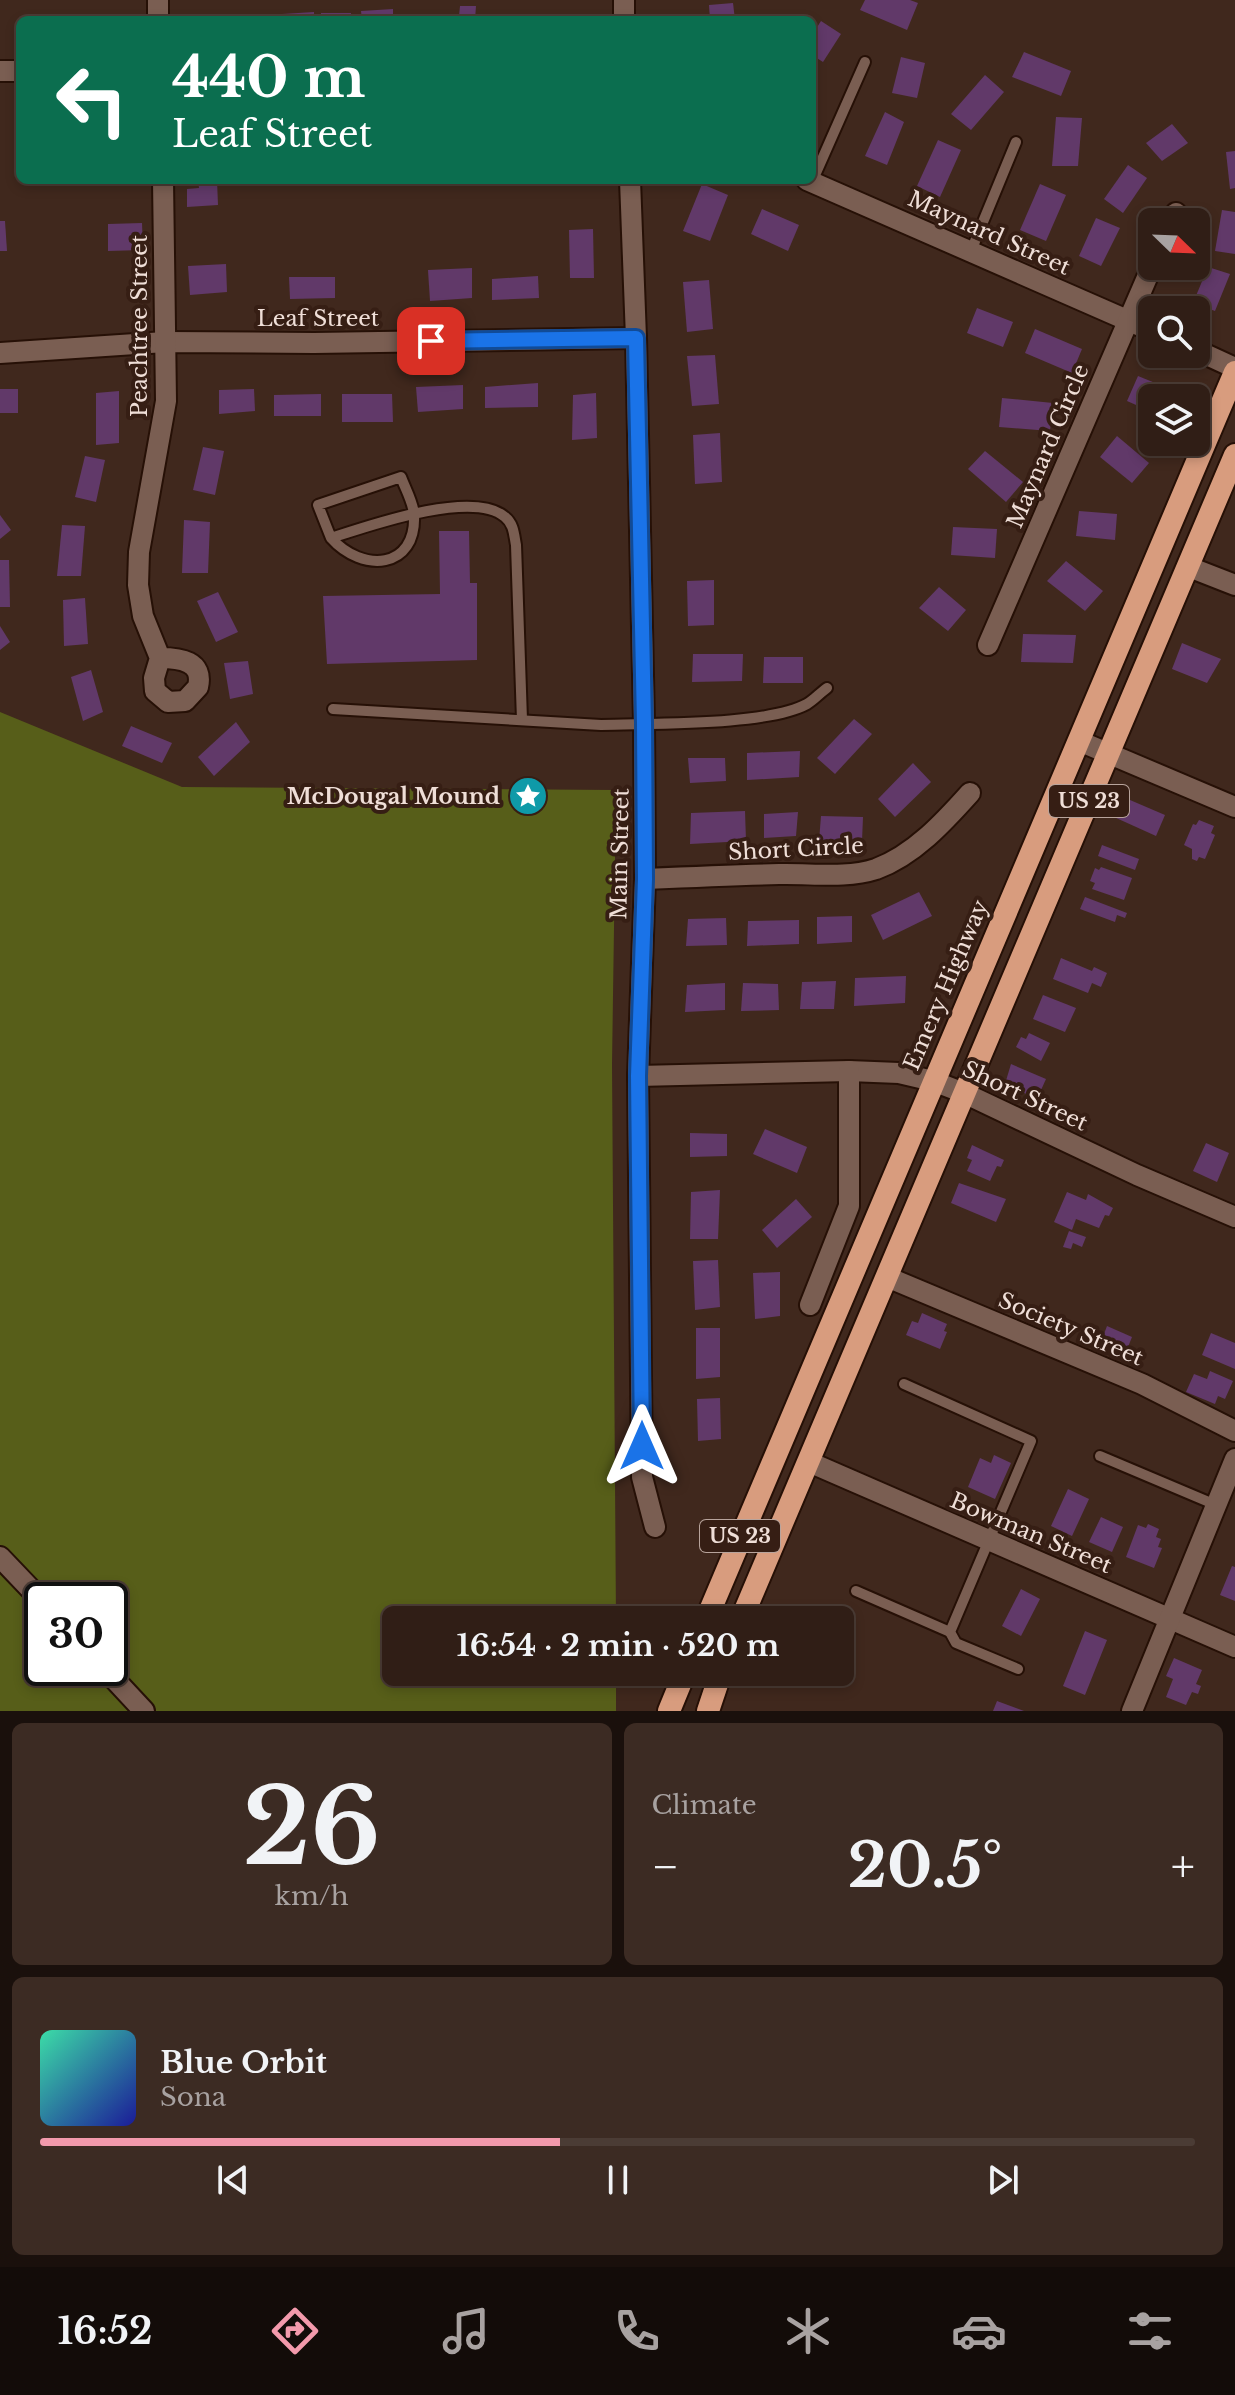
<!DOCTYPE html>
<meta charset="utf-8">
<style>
:root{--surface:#301e16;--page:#3c2b23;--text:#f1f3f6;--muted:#a8a2a1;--line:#4b3c35;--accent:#f39aac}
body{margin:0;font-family:"Libre Baskerville",serif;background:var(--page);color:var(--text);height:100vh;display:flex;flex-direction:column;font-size:30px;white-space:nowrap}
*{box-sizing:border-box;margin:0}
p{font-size:26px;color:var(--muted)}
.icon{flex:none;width:44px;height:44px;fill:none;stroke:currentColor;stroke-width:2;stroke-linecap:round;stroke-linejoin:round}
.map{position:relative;height:1711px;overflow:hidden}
.sheet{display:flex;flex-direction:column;gap:12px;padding:12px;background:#1a100c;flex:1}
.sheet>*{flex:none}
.guide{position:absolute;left:16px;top:16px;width:800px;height:168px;border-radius:12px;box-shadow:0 4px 12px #0003,0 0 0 2px var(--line);background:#0b6e4f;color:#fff;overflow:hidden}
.needle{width:52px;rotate:113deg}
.buttons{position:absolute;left:1138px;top:208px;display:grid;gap:16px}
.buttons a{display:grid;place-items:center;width:72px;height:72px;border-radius:12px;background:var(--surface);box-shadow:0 4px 12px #0003,0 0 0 2px var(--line);font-size:40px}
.speed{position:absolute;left:24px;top:1582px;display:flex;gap:16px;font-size:40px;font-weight:700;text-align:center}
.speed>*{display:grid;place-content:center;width:104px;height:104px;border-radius:50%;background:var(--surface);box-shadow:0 4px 12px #0003,0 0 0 2px var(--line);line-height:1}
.speed .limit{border:4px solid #111;border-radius:12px;background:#fff;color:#111}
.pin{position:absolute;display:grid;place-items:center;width:68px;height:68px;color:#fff;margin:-34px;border-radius:16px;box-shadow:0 4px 12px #0006}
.me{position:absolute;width:88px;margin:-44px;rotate:0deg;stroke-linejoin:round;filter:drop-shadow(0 0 6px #0008)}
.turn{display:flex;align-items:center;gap:28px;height:168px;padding:0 24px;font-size:36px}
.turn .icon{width:104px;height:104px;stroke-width:2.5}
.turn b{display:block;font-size:56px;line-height:68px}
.big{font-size:60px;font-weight:700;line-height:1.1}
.sheet .tile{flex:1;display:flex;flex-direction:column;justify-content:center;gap:12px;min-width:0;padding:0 28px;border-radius:12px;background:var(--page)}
.sheet .dial{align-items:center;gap:0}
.dial b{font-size:104px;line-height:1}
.song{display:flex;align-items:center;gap:24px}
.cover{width:96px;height:96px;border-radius:12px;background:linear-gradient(135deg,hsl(160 70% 55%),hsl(240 70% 35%))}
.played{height:8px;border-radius:4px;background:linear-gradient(90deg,var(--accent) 45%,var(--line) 45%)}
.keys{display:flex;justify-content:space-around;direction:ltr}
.heat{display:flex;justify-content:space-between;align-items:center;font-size:44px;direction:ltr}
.sheet .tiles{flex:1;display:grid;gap:12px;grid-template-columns:1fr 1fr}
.tile:last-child{grid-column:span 2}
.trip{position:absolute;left:382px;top:1606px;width:472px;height:80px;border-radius:12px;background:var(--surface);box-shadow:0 4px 12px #0003,0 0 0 2px var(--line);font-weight:700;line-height:80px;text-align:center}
.dock{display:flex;height:128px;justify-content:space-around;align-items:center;background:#130c09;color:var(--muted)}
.dock .icon{width:56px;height:56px}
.dock .active{color:var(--accent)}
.dock b{font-size:36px;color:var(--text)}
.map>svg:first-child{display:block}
.forest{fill:#575e19;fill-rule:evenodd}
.building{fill:#613969}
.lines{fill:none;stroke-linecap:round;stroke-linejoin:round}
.service-casing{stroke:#261006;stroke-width:14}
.minor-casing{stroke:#261006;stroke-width:24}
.trunk-casing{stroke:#261006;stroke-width:26}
.service{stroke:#7a5e52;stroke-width:10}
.minor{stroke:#7a5e52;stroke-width:20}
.trunk{stroke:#d89c7e;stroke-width:22}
.route-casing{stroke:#114b97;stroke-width:20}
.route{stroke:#1a73e8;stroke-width:14}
.labels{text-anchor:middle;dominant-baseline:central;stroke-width:8;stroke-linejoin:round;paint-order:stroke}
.shield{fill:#361e14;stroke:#b8a49c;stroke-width:2}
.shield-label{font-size:20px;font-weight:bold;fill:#efded7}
.street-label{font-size:22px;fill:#efded7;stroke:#361e14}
.poi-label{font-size:22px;font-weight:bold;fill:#efded7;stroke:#361e14;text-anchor:end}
</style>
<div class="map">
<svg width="1235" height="1711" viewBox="0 0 1235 1711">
<rect width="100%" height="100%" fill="#40281d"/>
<path class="forest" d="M0,712L182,787L616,790L612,1065L616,1620H396V1672H616V1711H0ZM42,1600H110V1668H42Z"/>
<g class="building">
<path d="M865,0H910L918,3L907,30L860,10Z"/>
<path d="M733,3L735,20H710L709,5Z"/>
<path d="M460,6H476L475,20H442V16H459Z"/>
<path d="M393,9V20H362L361,11Z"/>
<path d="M314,12V20H283L282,14Z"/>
<rect x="321" y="13" width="30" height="7"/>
<rect x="405" y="14" width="28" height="6"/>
<rect x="99" y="15" width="33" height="5"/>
<path d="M821,21L841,34L823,62L812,55V35Z"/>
<path d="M1024,52L1071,71L1061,96L1012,77Z"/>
<path d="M901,57L925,63L917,98L892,93Z"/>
<path d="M985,75L1004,92L971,130L951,114Z"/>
<path d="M885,112L904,122L887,165L865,156Z"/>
<path d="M1056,117L1082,118L1078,166H1052Z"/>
<path d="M1172,124L1188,143L1162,161L1146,143Z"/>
<path d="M938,140L961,150L940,197L917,186Z"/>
<path d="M1235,151V188L1230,189L1226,152Z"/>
<path d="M1128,165L1147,178L1123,213L1104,199Z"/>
<path d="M198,180H217L218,205L187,207V189L199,188Z"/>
<path d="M702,184L728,195L710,241L683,231Z"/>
<path d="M1040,184L1066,195L1046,241L1020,230Z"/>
<path d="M762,209L799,225L788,251L751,234Z"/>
<path d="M1222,210L1235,212V254L1215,251Z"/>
<path d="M1096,218L1120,228L1101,266L1079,256Z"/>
<path d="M0,221H5L7,251H0Z"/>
<path d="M142,223L143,250L108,251V224Z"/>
<path d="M593,229L594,278H570L569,230Z"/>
<path d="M226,264L227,292L190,295L188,266Z"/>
<path d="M1208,267L1230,274L1215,311L1193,303Z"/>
<path d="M472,268V298L430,301L428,270Z"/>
<path d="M538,276L539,298L492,300V279Z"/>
<path d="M289,277H335V298L290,299Z"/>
<path d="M709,280L713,329L687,332L683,282Z"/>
<path d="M977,308L1013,322L1003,347L967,333Z"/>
<path d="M1035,329L1082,349L1072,373L1025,353Z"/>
<path d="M715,355L719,404L692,406L687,356Z"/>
<path d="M1138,376L1170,389L1166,398H1152V412L1127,401Z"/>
<path d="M538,383V407L485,408V387Z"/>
<path d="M463,385V409L418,412L416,387Z"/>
<rect x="0" y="389" width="18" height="24"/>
<path d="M254,389L255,411L219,414V390Z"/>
<path d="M119,391V443L96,445V393Z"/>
<path d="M596,393L597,438L572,440L573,395Z"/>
<path d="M321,394V416H274V395Z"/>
<path d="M342,394H392L393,422H342Z"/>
<path d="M1002,398L1053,403L1050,431L999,427Z"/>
<path d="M720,433L722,482L695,484L693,435Z"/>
<path d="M1117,436L1149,463L1132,483L1100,457Z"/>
<path d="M203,447L224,451L215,495L193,490Z"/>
<path d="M985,451L1023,482L1006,502L968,469Z"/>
<path d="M85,456L105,460L96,502L75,497Z"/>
<path d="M1079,511L1117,514L1115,540L1076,536Z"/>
<path d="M0,515L11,530L0,539Z"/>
<path d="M184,520L210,522L208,573H182Z"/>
<path d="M62,525L85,526L81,576H57Z"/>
<path d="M953,527L997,529L995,558L951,555Z"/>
<path d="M439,531H469L470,583H477V660L327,664L323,596L440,594Z"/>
<path d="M0,560H9L10,607H0Z"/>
<path d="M1066,561L1103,591L1085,611L1047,581Z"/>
<path d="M714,580V625L688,626L687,581Z"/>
<path d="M939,587L966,610L948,631L919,608Z"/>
<path d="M218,592L238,632L216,642L197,601Z"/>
<path d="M85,598L88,644L64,646L63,600Z"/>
<path d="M0,626L10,642L0,650Z"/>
<path d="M1023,634L1076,635L1073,663L1021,662Z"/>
<path d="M1182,643L1221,659L1207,683L1172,669Z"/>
<path d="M693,654H743L742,681L692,682Z"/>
<path d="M764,657H803V683H763Z"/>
<path d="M248,661L253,694L230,699L224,663Z"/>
<path d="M91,670L103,712L83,721L71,677Z"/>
<path d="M854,719L872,734L835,774L817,758Z"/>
<path d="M236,722L250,742L214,776L198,757Z"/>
<path d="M131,726L172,743L162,763L122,746Z"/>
<path d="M800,751L799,777L747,780V753Z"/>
<path d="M688,758H725L726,781L690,783Z"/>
<path d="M913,763L931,782L895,817L878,799Z"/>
<path d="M1123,797L1165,815L1156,836L1114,817Z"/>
<path d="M745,811L746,841L690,844L691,813Z"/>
<path d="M798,812L796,836L764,838V814Z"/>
<path d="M821,816L863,817L862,841H819Z"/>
<path d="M1199,820L1214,826L1211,833L1215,835L1205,859L1199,857L1197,861L1192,859V849L1184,845L1193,824L1196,825Z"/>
<path d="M1102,845L1139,859L1135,870L1098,856Z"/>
<path d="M1101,867L1132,878L1124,900L1092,889L1095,883L1090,881L1095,868L1099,870Z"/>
<path d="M919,892L932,916L883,940L871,915Z"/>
<path d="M1085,897L1127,913L1125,918L1117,915L1115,922L1080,909Z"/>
<path d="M852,916V942L817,944V917Z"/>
<path d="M726,918L727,945L686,946L688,919Z"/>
<path d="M799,920V944L747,946L748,921Z"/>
<path d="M1061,958L1092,971L1094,967L1107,973L1101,987L1092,983L1088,993L1053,979Z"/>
<path d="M906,976L905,1003L854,1006L855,978Z"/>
<path d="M836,981L834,1009H800L802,982Z"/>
<path d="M725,983V1010L685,1012L687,985Z"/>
<path d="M743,983L778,984L779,1010L741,1011Z"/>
<path d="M1043,995L1076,1008L1065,1032L1033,1019Z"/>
<path d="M1029,1033L1050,1043L1041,1061L1016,1047L1021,1037L1026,1039Z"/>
<path d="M1011,1064L1046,1079L1037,1099L1005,1084Z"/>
<path d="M765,1129L807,1147L797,1173L753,1154Z"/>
<path d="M690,1133L727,1134V1156L690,1157Z"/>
<path d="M1206,1143L1229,1153L1217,1182L1193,1171Z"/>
<path d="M972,1145L1004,1160L1001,1167L997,1166L990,1181L967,1171L972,1160L967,1158Z"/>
<path d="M959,1183L1006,1199L996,1222L951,1203Z"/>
<path d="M720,1190L718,1239H690L691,1192Z"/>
<path d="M1067,1192L1086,1200L1088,1194L1113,1208L1109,1216L1105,1215L1099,1228L1076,1219L1072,1230L1054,1222Z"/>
<path d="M796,1199L812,1217L777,1248L762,1230Z"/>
<path d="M1069,1231L1086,1237L1082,1247L1073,1243L1071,1249L1063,1247Z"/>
<path d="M718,1260L720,1307L695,1310L693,1261Z"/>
<path d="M780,1272V1316L755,1319L753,1273Z"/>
<path d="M922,1313L947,1324L944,1331L947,1332L940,1349L906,1335L912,1321L918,1323Z"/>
<path d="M1107,1326L1132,1337L1124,1357L1099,1347Z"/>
<path d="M696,1328H720V1377L696,1379Z"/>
<path d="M1211,1333L1235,1343V1369L1202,1355Z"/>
<path d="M1210,1371L1233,1381L1225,1399L1218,1396L1215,1404L1186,1392L1194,1374L1207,1379Z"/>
<path d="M720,1398L721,1439L698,1441L697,1399Z"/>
<path d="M994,1455L1011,1463L995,1499L968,1487L980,1458L991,1463Z"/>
<path d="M1068,1489L1089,1499L1072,1536L1051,1526Z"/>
<path d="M1101,1517L1123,1527L1112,1552L1089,1542Z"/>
<path d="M1148,1524L1159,1529L1156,1537L1161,1539L1158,1547L1162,1548L1154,1568L1126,1557L1138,1525L1146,1528Z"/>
<path d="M1232,1566L1235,1567V1601L1220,1595Z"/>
<path d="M1021,1589L1040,1599L1021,1636L1002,1626Z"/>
<path d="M1085,1631L1107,1640L1085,1695L1063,1686Z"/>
<path d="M1174,1658L1202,1670L1196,1684L1201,1686L1198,1694L1192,1692L1186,1705L1166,1697L1173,1679L1166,1676Z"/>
<path d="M997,1701L1024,1711H993Z"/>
</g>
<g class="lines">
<defs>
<g id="service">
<path d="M812,182L865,62"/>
<path d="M971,251L1016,142"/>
<path d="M331,538L318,505L401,477C405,488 413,502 414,514C417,570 362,573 331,538C368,526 473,489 505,517C514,524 514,535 516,545L522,720"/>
<path d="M333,709L601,725C650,723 767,726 807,704C814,700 820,693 827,688"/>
<path d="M904,1384L1031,1441L950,1632L956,1643L1018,1669"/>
<path d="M1100,1456L1216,1505"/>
<path d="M856,1591L950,1632"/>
</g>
<g id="minor">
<path d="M158,0V20"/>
<path d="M624,0V20"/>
<path d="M0,71H20"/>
<path d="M630,180L636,338L644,723L645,879L638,1076L642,1477L655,1527"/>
<path d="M807,180L1152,331"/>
<path d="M1172,222L1176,213"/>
<path d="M1196,350L1235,368"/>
<path d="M0,353L165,342L314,343L636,338"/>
<path d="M1189,567L1235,585"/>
<path d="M988,645L1152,266"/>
<path d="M160,658L154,678L155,691L168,702L185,701L198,687C204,661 180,658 160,658L143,616L138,585L139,552L166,401L163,180"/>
<path d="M1079,741L1235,807"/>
<path d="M645,879C689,877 734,875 779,874C811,873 845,879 876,869C914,855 944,822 970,793"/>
<path d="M638,1076L849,1071L899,1073L933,1081L964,1093L1137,1175L1235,1217"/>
<path d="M887,1277L1142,1384L1235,1431"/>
<path d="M810,1305L849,1206V1071"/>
<path d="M809,1462L1235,1647"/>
<path d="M0,1557L42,1601"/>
<path d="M104,1668L144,1711"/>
<path d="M1132,1711L1235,1459"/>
</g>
<g id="trunk">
<path d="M706,1620L1235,372"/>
<path d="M741,1620L1235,455"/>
<path d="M669,1711L685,1672"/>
<path d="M708,1711L721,1672"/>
</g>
</defs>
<use href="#service" class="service-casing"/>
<use href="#minor" class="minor-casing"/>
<use href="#trunk" class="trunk-casing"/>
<use href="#service" class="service"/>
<use href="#minor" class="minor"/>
<use href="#trunk" class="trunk"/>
</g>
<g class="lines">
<defs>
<path id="route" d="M431,341L636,338L644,723L645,879L638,1076L642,1446"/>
</defs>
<use href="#route" class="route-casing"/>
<use href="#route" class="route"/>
</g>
<defs>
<symbol id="sight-disc" viewBox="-11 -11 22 22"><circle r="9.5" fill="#0f9aa8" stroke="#361e14"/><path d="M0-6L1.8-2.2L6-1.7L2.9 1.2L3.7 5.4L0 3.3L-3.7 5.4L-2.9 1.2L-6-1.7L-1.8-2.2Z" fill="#fff"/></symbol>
</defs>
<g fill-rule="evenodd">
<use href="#sight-disc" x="506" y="774" width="44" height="44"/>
</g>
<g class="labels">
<g class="shield">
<rect x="1049" y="785" width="80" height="32" rx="6"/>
<rect x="700" y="1520" width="80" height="32" rx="6"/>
</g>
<g class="shield-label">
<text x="1089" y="801">US 23</text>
<text x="740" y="1536">US 23</text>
</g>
<g class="street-label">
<text transform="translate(989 233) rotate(24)">Maynard Street</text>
<text x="318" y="318">Leaf Street</text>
<text transform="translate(139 326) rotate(-90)">Peachtree Street</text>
<text transform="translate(1048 446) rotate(-67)">Maynard Circle</text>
<text transform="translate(796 849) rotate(-3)">Short Circle</text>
<text transform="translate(620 854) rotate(-89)">Main Street</text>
<text transform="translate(946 985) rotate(-67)">Emery Highway</text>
<text transform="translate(1025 1096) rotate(25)">Short Street</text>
<text transform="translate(1071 1329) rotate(23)">Society Street</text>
<text transform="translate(1031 1533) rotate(23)">Bowman Street</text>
</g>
<g class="poi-label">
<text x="500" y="796">McDougal Mound</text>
</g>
</g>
</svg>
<div class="buttons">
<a><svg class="needle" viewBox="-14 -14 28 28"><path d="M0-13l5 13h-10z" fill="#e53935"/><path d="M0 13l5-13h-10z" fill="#a8a2a1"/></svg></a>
<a><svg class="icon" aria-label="search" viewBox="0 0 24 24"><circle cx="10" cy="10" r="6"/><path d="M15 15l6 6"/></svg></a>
<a><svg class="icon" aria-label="layers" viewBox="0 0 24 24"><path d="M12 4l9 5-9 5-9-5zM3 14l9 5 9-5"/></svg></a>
</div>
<div class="speed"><div class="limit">30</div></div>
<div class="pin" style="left:431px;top:341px;background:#d93025"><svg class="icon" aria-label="arrive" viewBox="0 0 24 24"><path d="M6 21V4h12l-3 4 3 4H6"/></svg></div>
<svg class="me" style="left:642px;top:1446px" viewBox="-20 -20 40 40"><path d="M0-17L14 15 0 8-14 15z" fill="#1a73e8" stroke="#fff" stroke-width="4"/></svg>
<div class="trip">16:54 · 2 min · 520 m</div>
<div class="guide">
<div class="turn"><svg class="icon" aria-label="left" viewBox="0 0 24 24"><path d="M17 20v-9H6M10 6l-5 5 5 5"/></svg><div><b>440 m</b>Leaf Street</div></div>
</div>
</div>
<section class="sheet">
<div class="tiles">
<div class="tile dial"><b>26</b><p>km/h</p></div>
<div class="tile"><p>Climate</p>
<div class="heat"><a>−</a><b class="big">20.5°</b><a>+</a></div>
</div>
<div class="tile">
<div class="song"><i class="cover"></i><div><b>Blue Orbit</b><p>Sona</p></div></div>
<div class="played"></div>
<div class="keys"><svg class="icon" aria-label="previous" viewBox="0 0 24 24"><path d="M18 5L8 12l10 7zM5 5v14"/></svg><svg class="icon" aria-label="pause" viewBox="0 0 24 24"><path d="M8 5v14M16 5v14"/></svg><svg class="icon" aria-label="next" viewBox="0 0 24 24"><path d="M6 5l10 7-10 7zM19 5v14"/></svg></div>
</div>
</div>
</section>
<nav class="dock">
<b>16:52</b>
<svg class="icon active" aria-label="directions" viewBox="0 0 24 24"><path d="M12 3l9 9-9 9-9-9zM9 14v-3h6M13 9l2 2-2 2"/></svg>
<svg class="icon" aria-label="music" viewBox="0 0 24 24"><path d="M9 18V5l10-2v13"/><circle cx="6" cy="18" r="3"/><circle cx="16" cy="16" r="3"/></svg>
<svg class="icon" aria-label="phone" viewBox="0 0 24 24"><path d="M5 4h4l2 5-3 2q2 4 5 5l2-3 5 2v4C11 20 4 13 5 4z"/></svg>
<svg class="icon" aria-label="climate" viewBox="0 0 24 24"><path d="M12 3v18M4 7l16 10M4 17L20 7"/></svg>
<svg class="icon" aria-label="car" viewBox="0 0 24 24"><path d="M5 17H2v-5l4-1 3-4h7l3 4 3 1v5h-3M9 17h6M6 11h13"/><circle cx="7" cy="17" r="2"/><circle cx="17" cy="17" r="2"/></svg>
<svg class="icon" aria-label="filters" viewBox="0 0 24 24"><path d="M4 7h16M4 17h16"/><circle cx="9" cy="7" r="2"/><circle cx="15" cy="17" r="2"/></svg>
</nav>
